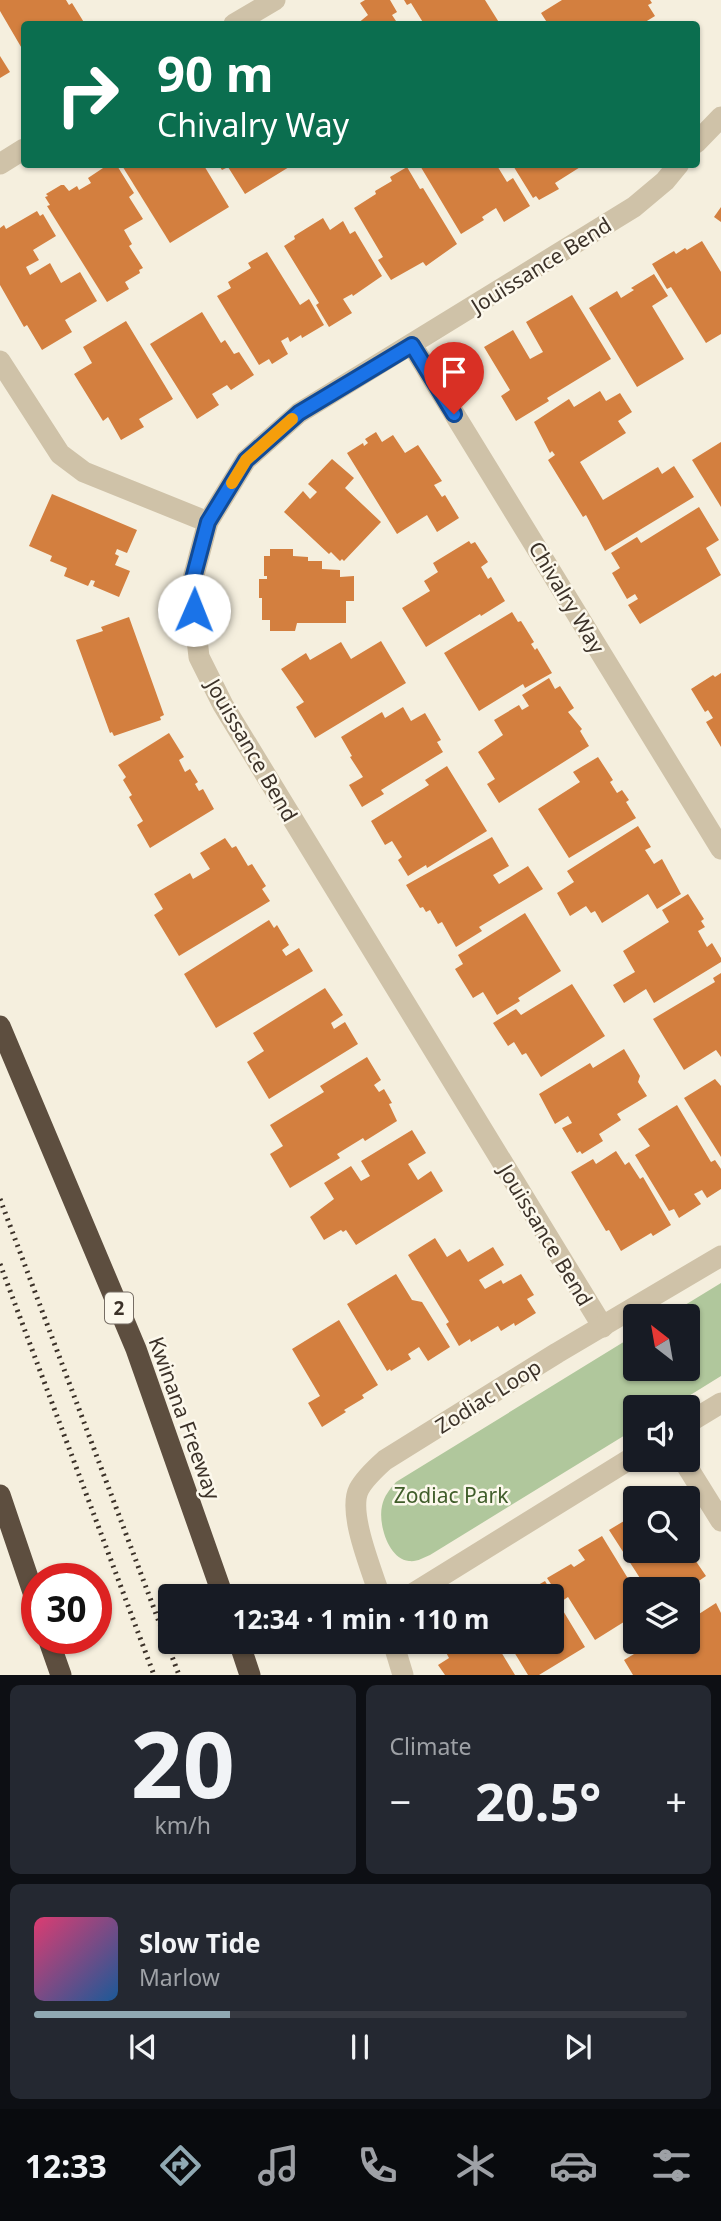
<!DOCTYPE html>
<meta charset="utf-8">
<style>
:root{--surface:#171b24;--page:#242831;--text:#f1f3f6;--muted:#9ea1a6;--line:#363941;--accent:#90a9b3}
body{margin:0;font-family:"Noto Sans",sans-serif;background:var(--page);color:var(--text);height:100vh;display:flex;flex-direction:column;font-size:26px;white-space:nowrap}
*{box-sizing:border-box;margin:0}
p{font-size:23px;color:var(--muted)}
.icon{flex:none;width:38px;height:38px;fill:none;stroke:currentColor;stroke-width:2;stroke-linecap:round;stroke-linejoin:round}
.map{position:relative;height:1675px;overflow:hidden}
.drawer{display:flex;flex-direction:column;gap:10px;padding:10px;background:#0d0f14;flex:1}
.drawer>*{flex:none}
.guide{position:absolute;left:21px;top:21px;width:679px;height:147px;border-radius:7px;box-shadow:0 2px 5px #0004;background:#0b6e4f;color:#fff;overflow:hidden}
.needle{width:46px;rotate:329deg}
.controls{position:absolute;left:623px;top:1304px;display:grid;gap:14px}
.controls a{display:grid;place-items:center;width:77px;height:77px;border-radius:7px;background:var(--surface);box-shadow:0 2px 5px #0004;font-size:35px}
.speed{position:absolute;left:21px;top:1563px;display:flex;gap:14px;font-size:35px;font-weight:700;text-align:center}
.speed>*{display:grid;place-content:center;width:91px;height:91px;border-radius:50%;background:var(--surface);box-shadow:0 2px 5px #0004;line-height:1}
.speed .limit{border:10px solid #d22;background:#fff;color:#111}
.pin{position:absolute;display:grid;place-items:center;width:60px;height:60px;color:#fff;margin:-72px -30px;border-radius:50% 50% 50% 0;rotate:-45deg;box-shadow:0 0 7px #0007}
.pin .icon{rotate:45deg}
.me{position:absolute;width:77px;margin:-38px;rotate:1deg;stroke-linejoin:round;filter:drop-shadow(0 0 5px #0008)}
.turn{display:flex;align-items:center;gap:24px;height:147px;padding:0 21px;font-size:32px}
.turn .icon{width:91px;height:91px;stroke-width:2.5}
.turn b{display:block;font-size:49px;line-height:60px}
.big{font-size:52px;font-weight:700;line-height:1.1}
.drawer .card{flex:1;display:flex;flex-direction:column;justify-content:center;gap:10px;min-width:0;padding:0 24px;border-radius:10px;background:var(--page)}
.drawer .dial{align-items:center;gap:0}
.dial b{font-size:91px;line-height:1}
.song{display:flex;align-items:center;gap:21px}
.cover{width:84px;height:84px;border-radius:10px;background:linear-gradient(135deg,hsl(340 70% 55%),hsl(210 70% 35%))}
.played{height:7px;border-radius:4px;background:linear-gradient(90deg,var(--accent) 30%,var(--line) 30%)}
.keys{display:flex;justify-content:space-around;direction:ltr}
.heat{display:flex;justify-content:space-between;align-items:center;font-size:38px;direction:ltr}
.drawer .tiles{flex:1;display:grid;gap:10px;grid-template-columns:1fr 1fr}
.card:last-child{grid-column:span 2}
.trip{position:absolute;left:158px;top:1584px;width:406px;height:70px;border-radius:7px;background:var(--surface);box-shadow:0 2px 5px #0004;font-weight:700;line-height:70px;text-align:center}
.tab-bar{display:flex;height:112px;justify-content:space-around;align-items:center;background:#090b0e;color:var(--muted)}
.tab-bar .icon{width:49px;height:49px}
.tab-bar .selected{color:var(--accent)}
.tab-bar b{font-size:32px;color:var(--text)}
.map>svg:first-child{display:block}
.green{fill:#b0c79c}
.building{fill:#d37f3f}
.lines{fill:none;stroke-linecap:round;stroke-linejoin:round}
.street{stroke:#cfc2a8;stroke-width:21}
.highway{stroke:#5d4e3f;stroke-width:21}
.rail{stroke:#3c3229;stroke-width:5;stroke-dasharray:2 5;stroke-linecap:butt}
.route-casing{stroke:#114b97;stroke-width:18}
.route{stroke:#1a73e8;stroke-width:12}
.slow{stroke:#f59e0b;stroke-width:12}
.labels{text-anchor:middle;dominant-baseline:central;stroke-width:5;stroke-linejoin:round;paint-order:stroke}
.shield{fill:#fcf8ec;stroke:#766d64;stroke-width:2}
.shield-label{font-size:19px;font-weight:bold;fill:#3c3229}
.street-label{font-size:21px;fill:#3c3229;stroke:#fcf8ec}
.park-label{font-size:21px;fill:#405d2a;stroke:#fcf8ec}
</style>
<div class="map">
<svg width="721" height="1675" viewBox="0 0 721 1675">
<rect width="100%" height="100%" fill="#f5efde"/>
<path class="green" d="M721,1283V1376L671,1407H635V1429L430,1555C423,1558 417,1562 409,1561C388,1559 378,1523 382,1506C384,1496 390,1489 396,1482L635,1335V1368H688V1316H667Z"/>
<g class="building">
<path d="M0,0H66L69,5L72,3L85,24H24V52L0,11Z"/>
<path d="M365,0H390L397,12L392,15L398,24H357L368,15L360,3Z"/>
<path d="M404,0H485L500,24H424L411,3L407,5Z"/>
<path d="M562,0H650L652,3L648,5L655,16L642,24H548L541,13Z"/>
<path d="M0,56L10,72L0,78Z"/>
<path d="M109,164H116L134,193L129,197L143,219L124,230L132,244L129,246L143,268L139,270L140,273L125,282L129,289L107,302L47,206L50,205L45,197L48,196L46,194L61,185H64L69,191L77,186L79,190L91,183L88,178Z"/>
<path d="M121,164H203L229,207L170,243Z"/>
<path d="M218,164H294L245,194L228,167L222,170Z"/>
<path d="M419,164H496L507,182L513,178L530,206L504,222L496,208L482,217L484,220L461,234Z"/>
<path d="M512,164H585L555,183L559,189L539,200L536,196L533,198Z"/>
<path d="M407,167L420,189L423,188L457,244L426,266L423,262L391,280L378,260L383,257L354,208L376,194L375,191L392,181L390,177Z"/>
<path d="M721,207V222L714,217Z"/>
<path d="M37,211L40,216L43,214L56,236L33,250L39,260L26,267L30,275L50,263L61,283L80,272L97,301L65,320L72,332L42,350L27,325L24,327L0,285V228L4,225L6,229Z"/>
<path d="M323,218L330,230L343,221L350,234L355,231L382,276L353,296L352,294L343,299L352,313L329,327L316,305L319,303L284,246L295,239L294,236Z"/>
<path d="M702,241L721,272V334L706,343L671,287L667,289L652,264L674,251L676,254L685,248L687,250Z"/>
<path d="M267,252L300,305L309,299L324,325L302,338L301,335L290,342L288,337L281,341L288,354L272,364L269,359L259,365L217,296L231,288L228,282L251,268L248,263Z"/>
<path d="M654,274L668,296L652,306L684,359L637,387L589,308L617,291L621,298L634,290L631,288Z"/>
<path d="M572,295L611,359L547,398L549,401L516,421L501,396L510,390L484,347L513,330L530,359L543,352L526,322Z"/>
<path d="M202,312L221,343L225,340L234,354L239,352L254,375L231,390L227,385L212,394L219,405L197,419L150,344Z"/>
<path d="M126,321L173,399L139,419L144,427L121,440L108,417L103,421L74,374L92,363L83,347Z"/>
<path d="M600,391L606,401L620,393L632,412L618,421L626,433L580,462L603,500L658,467L662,474L674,466L694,497L605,551L586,515L583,517L548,460L555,455L552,451L550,453L534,422L569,399L574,407Z"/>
<path d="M376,432L382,442L393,435L405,453L418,445L442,481L434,485L442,497L445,495L459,518L437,532L427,515L397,534L347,453L363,443L364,446L368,443L365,439Z"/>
<path d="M721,442V507L692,460Z"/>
<path d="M332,459L354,478L345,488L381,522L344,561L342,559L340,561L331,552L329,554L284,512L303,491L310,499L317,492L308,484Z"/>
<path d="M52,494L137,530L127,553L117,549L115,554L119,556L115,565L130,571L119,597L93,586L95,581L91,580L88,586L64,576L67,568L50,561L52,556L29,546Z"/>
<path d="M699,507L719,540L706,548L721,575L640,624L628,605L638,599L635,594L627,599L612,573L620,568L611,553L637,537L641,543Z"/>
<path d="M469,541L471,544L475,542L488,562L481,567L488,579L491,577L505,601L481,616L480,614L426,647L402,608L430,591L424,581L438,572L433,563Z"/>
<path d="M270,549H293V556L308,557V561H322V569L340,570V577L354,576V601H346V623H297L295,631H270V620H262V598H259V579H267V576H264V556H270Z"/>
<path d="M512,612L518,622L521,621L534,642L531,644L535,650L537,648L552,673L525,688L523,684L479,711L444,653Z"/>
<path d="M129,617L164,715L160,717L161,720L114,736L112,732L110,733L76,640L103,631L101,627Z"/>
<path d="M381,641L406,683L315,738L296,707L304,702L281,669L306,653L310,660L341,642L351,659Z"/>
<path d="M721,673V747L706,722L713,718L708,710L705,712L691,689L713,675L715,677Z"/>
<path d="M549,678L555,689L560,686L574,708L568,712L582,729L580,731L589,746L499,803L487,784L495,779L478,752L503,735L494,720L519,705L522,710L529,706L522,695Z"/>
<path d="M403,707L411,721L425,713L441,740L437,742L443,752L381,790L384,794L362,807L349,785L363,777L350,757L352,756L341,737L382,712L385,718Z"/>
<path d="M169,733L184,757L179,760L185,772L190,769L198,782L195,784L199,791L203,789L214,809L150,848L137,825L143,821L129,797L132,795L123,780L126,777L118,765Z"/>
<path d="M598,757L613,780L610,782L617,793L622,790L629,800L626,802L636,818L569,858L538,809L580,782L573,772Z"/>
<path d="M447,766L487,831L427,868L426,865L408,876L398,860L402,857L392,841L385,845L371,821L429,785L425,780Z"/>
<path d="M638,826L651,847L645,850L654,864L662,859L681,894L657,909L648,894L602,923L595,911L591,913L586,906L570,916L557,893L574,882L567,871Z"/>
<path d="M492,837L509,866L493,875L499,884L528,866L543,889L479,927L482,931L456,947L442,922L438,924L430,910L426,912L423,907L420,908L406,885Z"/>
<path d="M225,838L232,848L236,846L248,866L252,864L266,886L262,889L270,901L179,956L154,915L163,909L154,894L190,873L193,879L210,869L200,853Z"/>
<path d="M688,894L704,919L701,921L705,927L698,931L707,947L712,943L721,958V962L654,1003L646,989L624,1003L613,985L635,972L623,951L669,922L662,910Z"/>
<path d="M525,913L561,971L518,998L520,1001L497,1015L483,992L473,998L455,969L463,964L458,955Z"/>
<path d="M269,920L274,928L277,925L289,945L282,950L286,956L299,948L313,971L216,1028L184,974Z"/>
<path d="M721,973V1057L716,1050L684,1070L653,1019L715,982L713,978Z"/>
<path d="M572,984L605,1036L541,1077L526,1053L522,1055L514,1042L508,1046L493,1023L516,1009L521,1015Z"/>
<path d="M325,988L343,1015L331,1023L334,1029L345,1022L358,1044L269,1099L247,1062L264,1051L253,1033Z"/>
<path d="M624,1049L640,1076L638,1082L647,1096L617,1114L621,1120L599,1134L603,1141L582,1154L580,1151L577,1153L562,1128L572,1123L568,1116L555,1124L539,1094L590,1063L593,1068Z"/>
<path d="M367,1057L381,1080L374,1085L379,1092L384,1089L392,1103L389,1104L397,1121L365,1141L363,1138L337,1154L340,1158L290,1188L270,1154L283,1146L270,1125L324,1092L320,1086Z"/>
<path d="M715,1079L721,1086V1157L684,1098Z"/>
<path d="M677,1105L711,1162L715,1160L721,1169V1189L707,1198L702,1190L694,1194L701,1204L679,1218L674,1209L669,1211L635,1155L650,1146L638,1129Z"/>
<path d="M412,1130L426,1153L408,1164L418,1180L431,1171L443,1191L356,1245L346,1230L343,1232L341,1230L324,1240L310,1217L334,1199L324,1183L351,1166L361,1181L370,1176L361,1161Z"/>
<path d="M616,1151L625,1165L629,1162L640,1179L643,1177L671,1225L653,1236L651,1233L621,1251L609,1230L606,1231L571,1172L593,1159L596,1164Z"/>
<path d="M435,1238L447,1257L460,1249L468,1262L493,1247L504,1265L479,1280L485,1289L501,1280L503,1284L521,1274L534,1295L527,1299L536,1313L515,1326L514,1323L501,1331L498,1326L471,1342L470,1339L459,1346L446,1324L449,1322L408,1255Z"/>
<path d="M396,1274L412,1300L422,1302L450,1347L428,1361L419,1347L408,1354L411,1359L391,1371L390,1369L387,1371L347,1304Z"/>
<path d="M339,1320L378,1385L362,1395L364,1398L344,1410L346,1412L322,1427L308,1403L320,1396L292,1349Z"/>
<path d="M634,1515L635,1550H682L686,1557L691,1554L706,1576L687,1589L682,1587L647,1589L609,1530Z"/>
<path d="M602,1536L635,1590V1615L595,1640L568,1597L562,1601L547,1578L571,1564L574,1567L585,1560L578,1550Z"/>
<path d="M545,1581L585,1647L539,1675H528L508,1642H551V1596H519Z"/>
<path d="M716,1603L721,1613V1675H633L624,1660L654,1642H688V1621Z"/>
<path d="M448,1642H495L515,1675H445L438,1665L449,1658L442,1645Z"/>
</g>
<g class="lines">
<g class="street">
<path d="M234,24L275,0"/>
<path d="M696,143L721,117"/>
<path d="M0,164L24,149"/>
<path d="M412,345L721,849"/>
<path d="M0,361L60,454L84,472L208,522"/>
<path d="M603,1327L223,705L199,657L191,586L208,522L246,460L299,413L634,207L665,181L679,164"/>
<path d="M688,1423L721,1403"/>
<path d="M683,1460L721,1521"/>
<path d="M380,1596C372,1571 347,1512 359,1489C365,1478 376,1468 385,1460L557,1353L721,1256"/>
<path d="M409,1596L635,1456"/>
<path d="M393,1642L403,1675"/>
</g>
<g class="highway">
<path d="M0,1026L136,1349L223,1596"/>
<path d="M0,1495L37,1604"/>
<path d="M48,1638L61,1675"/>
<path d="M239,1642L250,1675"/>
</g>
<g class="rail">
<path d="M0,1199L179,1675"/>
<path d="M0,1264L154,1675"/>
</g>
</g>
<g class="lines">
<defs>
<path id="route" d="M194,610L191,586L208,522L246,460L299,413L412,345L454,414"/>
</defs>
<use href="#route" class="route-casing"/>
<use href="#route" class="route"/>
<path class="slow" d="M232,483L246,460L292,419"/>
</g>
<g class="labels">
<rect class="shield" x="105" y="1292.5" width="28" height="31" rx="5"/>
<g class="shield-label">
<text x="119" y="1308">2</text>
</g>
<g class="street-label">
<text transform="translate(541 265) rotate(-32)">Jouissance Bend</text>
<text transform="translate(567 597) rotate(59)">Chivalry Way</text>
<text transform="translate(252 750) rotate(60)">Jouissance Bend</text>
<text transform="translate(546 1235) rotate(59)">Jouissance Bend</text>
<text transform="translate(488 1396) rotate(-32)">Zodiac Loop</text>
<text transform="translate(185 1418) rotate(70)">Kwinana Freeway</text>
</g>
<g class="park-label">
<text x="451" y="1495">Zodiac Park</text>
</g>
</g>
</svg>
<div class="controls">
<a><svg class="needle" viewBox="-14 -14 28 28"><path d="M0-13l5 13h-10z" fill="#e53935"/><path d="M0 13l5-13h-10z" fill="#9ea1a6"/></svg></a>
<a><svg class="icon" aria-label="sound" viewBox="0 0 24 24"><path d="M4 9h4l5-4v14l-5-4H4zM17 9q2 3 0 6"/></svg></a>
<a><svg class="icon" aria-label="search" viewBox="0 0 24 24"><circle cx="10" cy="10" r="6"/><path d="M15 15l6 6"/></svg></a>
<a><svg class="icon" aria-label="layers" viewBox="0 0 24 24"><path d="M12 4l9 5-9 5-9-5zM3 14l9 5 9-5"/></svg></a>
</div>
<div class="speed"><div class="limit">30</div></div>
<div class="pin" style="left:454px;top:414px;background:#d93025"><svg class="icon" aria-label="arrive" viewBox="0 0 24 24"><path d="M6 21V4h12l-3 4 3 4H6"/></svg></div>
<svg class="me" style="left:194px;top:610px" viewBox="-20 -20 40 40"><circle r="19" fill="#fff"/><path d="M0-13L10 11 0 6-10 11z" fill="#1a73e8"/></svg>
<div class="trip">12:34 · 1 min · 110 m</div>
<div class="guide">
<div class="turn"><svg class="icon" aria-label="right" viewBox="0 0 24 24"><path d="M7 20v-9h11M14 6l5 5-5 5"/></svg><div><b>90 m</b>Chivalry Way</div></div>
</div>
</div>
<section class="drawer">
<div class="tiles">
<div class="card dial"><b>20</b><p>km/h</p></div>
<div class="card"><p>Climate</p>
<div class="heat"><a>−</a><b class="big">20.5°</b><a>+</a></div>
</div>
<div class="card">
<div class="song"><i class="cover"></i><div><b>Slow Tide</b><p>Marlow</p></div></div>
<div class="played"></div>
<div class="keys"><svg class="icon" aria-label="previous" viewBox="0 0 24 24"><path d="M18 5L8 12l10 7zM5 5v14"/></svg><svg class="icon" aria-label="pause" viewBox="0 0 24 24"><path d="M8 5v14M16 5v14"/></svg><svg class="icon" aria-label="next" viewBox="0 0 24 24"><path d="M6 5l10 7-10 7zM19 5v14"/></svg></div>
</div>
</div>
</section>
<nav class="tab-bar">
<b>12:33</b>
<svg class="icon selected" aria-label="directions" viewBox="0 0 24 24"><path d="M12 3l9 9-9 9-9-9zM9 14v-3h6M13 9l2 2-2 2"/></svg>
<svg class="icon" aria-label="music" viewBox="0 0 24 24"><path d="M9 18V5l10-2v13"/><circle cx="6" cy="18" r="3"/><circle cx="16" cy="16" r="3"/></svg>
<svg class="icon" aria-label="phone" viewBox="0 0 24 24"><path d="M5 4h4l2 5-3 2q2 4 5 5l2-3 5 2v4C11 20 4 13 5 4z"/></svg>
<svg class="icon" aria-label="climate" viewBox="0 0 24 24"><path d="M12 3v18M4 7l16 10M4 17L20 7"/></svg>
<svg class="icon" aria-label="car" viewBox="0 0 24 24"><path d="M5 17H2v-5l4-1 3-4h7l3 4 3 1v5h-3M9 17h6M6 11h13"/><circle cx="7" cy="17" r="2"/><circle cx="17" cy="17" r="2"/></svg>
<svg class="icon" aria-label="filters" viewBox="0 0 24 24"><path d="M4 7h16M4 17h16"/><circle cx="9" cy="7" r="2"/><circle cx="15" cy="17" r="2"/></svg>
</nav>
